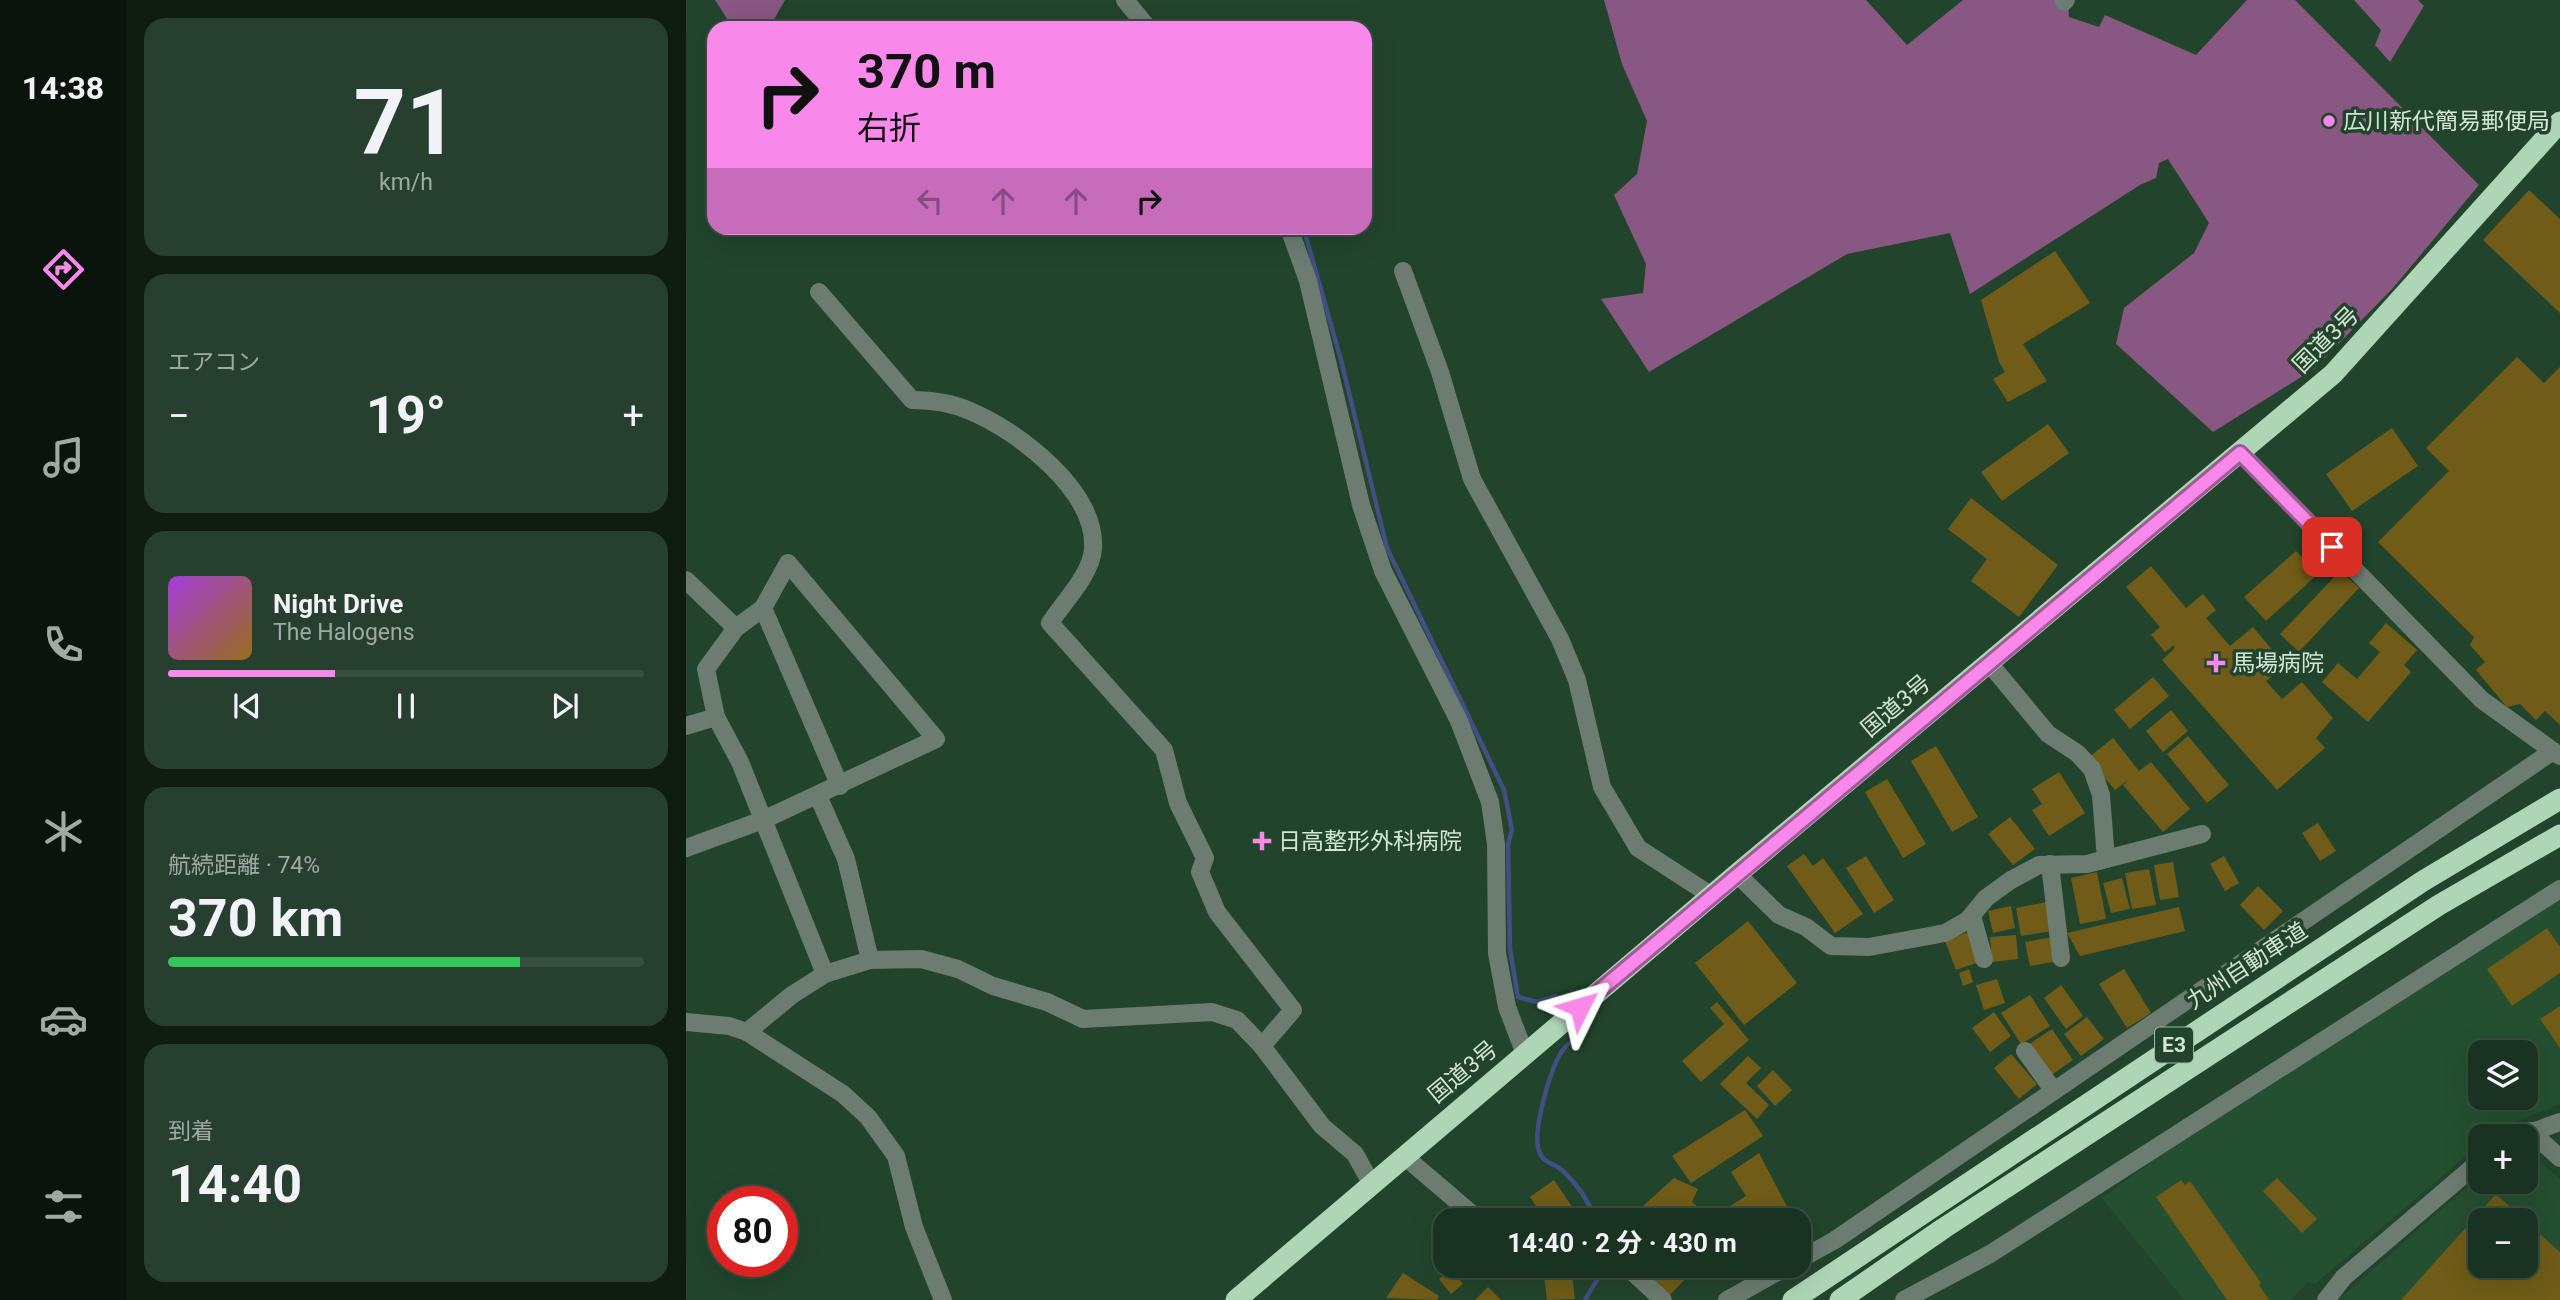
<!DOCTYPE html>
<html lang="ja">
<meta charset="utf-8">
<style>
:root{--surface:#1a3321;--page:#273f2e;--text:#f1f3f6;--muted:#9faaa5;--line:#384e3f;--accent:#f888ea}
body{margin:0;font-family:Roboto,"Noto Sans JP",sans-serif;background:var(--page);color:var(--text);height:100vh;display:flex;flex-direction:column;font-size:26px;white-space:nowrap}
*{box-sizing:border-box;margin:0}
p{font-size:23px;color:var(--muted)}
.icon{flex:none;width:38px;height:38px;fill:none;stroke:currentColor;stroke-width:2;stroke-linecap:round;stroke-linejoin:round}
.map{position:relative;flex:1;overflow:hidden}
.side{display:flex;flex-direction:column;gap:18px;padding:18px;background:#0e1c12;width:560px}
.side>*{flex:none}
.guide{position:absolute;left:21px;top:21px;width:665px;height:214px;border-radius:21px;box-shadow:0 7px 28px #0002,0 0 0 2px var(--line);background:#f888ea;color:#111;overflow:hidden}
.controls{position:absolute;left:1782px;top:1040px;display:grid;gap:14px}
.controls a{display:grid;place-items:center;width:70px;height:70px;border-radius:14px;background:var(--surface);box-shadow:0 7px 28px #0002,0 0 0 2px var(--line);font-size:35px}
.speed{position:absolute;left:21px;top:1186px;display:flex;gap:14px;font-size:35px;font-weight:700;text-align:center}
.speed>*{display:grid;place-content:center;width:91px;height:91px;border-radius:50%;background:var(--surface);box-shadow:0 7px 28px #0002,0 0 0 2px var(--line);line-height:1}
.speed .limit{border:10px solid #d22;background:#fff;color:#111}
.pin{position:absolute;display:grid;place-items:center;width:60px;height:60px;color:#fff;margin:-30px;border-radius:14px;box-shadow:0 4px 10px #0006}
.me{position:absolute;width:77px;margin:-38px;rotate:50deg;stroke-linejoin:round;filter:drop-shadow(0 0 5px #0008)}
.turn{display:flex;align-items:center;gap:24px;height:147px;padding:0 35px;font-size:32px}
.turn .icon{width:91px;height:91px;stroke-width:2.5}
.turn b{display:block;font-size:49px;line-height:60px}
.lanes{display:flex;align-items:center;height:66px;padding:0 35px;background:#0003;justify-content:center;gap:35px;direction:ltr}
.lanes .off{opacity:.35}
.big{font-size:52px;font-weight:700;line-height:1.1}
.side .card{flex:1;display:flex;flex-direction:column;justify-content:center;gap:10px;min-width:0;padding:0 24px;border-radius:21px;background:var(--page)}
.side .dial{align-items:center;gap:0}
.dial b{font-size:91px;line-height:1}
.song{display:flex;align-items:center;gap:21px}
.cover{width:84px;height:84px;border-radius:10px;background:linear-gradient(135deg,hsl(280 70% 55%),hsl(40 70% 35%))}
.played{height:7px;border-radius:4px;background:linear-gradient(90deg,var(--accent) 35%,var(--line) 35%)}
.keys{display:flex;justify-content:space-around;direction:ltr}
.heat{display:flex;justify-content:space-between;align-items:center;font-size:38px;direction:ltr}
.charge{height:10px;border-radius:5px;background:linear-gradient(90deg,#34c759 74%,var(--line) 0)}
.trip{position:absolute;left:747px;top:1208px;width:378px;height:70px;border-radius:21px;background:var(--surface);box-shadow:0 7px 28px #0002,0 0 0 2px var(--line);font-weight:700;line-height:70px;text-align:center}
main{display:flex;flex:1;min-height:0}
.menu{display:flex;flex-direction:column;width:126px;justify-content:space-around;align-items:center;background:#0a140d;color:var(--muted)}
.menu .icon{width:49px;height:49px}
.menu .current{color:var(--accent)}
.menu b{font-size:32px;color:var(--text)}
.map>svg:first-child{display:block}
.built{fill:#254f31;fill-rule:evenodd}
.forest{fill:#885782}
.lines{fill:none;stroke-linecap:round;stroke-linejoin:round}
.stream{stroke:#424f83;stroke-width:4.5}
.building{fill:#705c18}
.minor{stroke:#6d7c70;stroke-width:18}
.highway{stroke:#aed5b6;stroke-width:21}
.route-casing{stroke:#a15898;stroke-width:18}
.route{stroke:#f888ea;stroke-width:12}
.poi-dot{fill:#f888ea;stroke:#22442c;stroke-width:2.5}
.labels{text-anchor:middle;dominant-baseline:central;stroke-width:7;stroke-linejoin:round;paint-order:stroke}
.shield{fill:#22442c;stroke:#9db5a3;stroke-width:2}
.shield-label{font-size:21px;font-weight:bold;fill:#d2e5d6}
.poi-label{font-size:23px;fill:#d2e5d6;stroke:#22442c;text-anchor:start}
.street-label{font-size:23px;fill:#d2e5d6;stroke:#22442c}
</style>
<main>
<nav class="menu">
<b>14:38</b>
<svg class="icon current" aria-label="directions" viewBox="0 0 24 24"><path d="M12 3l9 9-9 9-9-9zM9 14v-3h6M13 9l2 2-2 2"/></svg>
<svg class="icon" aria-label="music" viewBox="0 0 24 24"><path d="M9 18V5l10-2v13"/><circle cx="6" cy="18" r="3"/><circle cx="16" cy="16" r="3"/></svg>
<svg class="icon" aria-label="phone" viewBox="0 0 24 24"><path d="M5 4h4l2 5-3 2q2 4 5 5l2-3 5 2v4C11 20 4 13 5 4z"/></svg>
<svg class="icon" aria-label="climate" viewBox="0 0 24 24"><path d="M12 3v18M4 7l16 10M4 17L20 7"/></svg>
<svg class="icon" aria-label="car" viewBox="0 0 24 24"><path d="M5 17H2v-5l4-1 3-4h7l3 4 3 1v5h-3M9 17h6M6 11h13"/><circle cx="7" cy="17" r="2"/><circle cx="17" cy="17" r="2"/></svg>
<svg class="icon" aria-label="filters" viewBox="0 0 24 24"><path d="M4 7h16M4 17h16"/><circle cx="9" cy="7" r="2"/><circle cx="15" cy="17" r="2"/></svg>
</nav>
<section class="side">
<div class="card dial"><b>71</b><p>km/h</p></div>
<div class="card"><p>エアコン</p>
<div class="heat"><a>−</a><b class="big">19°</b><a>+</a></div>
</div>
<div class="card">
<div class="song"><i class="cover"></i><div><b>Night Drive</b><p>The Halogens</p></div></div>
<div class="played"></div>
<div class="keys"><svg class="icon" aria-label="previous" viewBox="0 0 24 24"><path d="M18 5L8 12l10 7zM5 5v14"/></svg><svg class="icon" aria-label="pause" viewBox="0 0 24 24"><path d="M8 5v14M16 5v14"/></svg><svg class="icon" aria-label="next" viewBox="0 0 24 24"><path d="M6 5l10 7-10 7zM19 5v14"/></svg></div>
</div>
<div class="card"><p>航続距離 · 74%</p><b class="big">370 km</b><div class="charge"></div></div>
<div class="card"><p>到着</p><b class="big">14:40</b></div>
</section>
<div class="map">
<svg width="1874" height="1300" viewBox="0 0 1874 1300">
<rect width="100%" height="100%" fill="#22442c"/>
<g class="built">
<path d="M1874,900V1104L1827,1123L1807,1136H1794V1144L1629,1284L1622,1282L1604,1300H1498L1416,1198L1466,1161ZM1794,1052H1839V1097H1794Z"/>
<path d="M1839,1157L1855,1162L1874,1179V1300H1652L1794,1176V1181H1839ZM1794,1220H1839V1265H1794Z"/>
</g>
<g class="forest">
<path d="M29,0H99L83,28H47Z"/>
<path d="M918,0H1180L1221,45L1277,0H1382L1383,17L1413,27L1419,15L1510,55L1561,0H1609L1793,185L1707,288L1628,369L1527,432L1430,344L1438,308L1508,253L1523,223L1482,159L1473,163L1470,178L1454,185L1284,294L1264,233L1161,254L963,372L915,299L957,293L960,264L928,195L951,174L961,121L936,64Z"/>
<path d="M1668,0H1732L1738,6L1704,62L1689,45L1695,30Z"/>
</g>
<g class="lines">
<g class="stream">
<path d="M623,228L620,237L655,360L701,548L818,790L826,830L822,844L824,949L832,997L851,1002L870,996"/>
<path d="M887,1034L890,1038C882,1044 876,1049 872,1058C863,1076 846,1132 853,1151C857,1164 869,1163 877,1171C891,1184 903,1202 910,1220"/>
<path d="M899,1300L920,1265"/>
</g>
</g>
<g class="building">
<path d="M1843,190L1874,219V313L1797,240Z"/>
<path d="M1369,251L1404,303L1337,344L1361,381L1322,402L1307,379L1319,372L1313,362L1295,300Z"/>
<path d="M1831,357L1858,383L1874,367V725L1859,711L1850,720L1834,704L1821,707L1790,670L1799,662L1784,645L1788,637L1692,542L1763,471L1740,448Z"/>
<path d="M1362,424L1383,453L1316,501L1295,472Z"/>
<path d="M1706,428L1732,466L1666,511L1640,474Z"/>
<path d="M1285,498L1372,565L1333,617L1285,581L1301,559L1262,529Z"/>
<path d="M1610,551L1632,574L1580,621L1558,597Z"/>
<path d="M1465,566L1500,608L1517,594L1530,610L1520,618L1544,646L1567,627L1587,651L1578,659L1590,673L1580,681L1596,699L1616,682L1647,718L1630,738L1639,748L1591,790L1476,660L1488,649V645L1479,652L1465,635L1474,627L1440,587Z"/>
<path d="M1654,571L1673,588L1613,652L1594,634Z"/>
<path d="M1700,623L1731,650L1718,665L1725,672L1682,722L1636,682L1652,663L1671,679L1694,652L1683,643Z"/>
<path d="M1467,677L1483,696L1444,729L1428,710Z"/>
<path d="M1485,710L1502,731L1477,752L1460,731Z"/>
<path d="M1502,736L1543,785L1521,803L1481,754Z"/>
<path d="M1427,738L1453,771L1465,762L1504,809L1477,832L1437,785L1444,778L1429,790L1402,758Z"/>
<path d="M1250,746L1292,817L1266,832L1225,761Z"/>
<path d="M1373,772L1399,813L1363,836L1346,810L1356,804L1346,789Z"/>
<path d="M1201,779L1240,844L1217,858L1179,792Z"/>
<path d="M1324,817L1349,849L1327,865L1302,834Z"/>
<path d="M1632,823L1650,851L1634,861L1616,833Z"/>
<path d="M1118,854L1127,866L1137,858L1177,914L1149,933L1101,866Z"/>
<path d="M1180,856L1208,900L1188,913L1160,868Z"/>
<path d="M1538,856L1553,883L1539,891L1524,864Z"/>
<path d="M1487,862L1493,897L1474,900L1468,865Z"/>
<path d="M1463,869L1470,905L1446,909L1439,873Z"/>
<path d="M1411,872L1420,919L1394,924L1385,878Z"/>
<path d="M1436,878L1444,909L1425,913L1417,883Z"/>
<path d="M1572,886L1597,911L1578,930L1554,905Z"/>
<path d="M1361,902L1366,931L1335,936L1330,908Z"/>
<path d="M1325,906L1329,928L1307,933L1302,911Z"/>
<path d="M1493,907L1499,931L1394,956L1381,933Z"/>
<path d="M1062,921L1111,983L1058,1025L1009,963Z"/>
<path d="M1861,928L1874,947V973L1826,1006L1801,969Z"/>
<path d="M1282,932L1293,962L1270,970L1259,941Z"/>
<path d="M1330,935L1332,959L1306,962L1304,937Z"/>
<path d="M1367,937L1372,961L1344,966L1339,942Z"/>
<path d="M1283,969L1287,982L1277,986L1273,973Z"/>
<path d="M1438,969L1465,1013L1441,1028L1413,984Z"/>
<path d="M1311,979L1319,1003L1298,1010L1290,985Z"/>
<path d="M1375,985L1397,1016L1380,1029L1358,998Z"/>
<path d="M1344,995L1364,1026L1335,1044L1315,1013Z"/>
<path d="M1031,1002L1063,1040L1015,1082L996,1061L1038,1024L1024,1008Z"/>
<path d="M1874,1006V1048L1854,1019Z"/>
<path d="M1308,1012L1325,1036L1304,1052L1286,1028Z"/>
<path d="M1401,1017L1418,1039L1395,1056L1378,1034Z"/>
<path d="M1366,1029L1387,1060L1364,1076L1342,1045Z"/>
<path d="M1325,1054L1351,1084L1333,1099L1308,1068Z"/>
<path d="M1062,1056L1075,1068L1060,1083L1083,1105L1071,1119L1034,1084Z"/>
<path d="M1087,1070L1106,1090L1089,1106L1071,1086Z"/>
<path d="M1059,1110L1077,1136L1005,1183L986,1156Z"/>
<path d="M1073,1153L1108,1220H1031L1028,1216L1060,1196L1045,1172Z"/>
<path d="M988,1178L1012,1189L1006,1202L1026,1220H949L946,1216Z"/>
<path d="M1591,1178L1631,1219L1616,1233L1577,1191Z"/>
<path d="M868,1180L895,1220H859L844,1197Z"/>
<path d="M1495,1180L1499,1185L1504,1181L1575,1283L1573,1285L1583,1300H1541L1470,1197Z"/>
<path d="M1810,1194L1838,1220H1794V1265H1839V1221L1874,1252V1300H1715Z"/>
<path d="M825,1210L840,1217L839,1220H802Z"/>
<path d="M885,1265L889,1299L861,1300L857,1267Z"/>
<path d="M948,1265H986L1000,1278L982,1297Z"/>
<path d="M1059,1265H1088L1067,1278Z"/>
<path d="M765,1269L777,1284L765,1294L753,1279Z"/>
<path d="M717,1273L753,1296L751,1300L700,1298Z"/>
<path d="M802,1287L815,1300H789Z"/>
</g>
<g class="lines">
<g class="minor">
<path d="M439,0L462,28"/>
<path d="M1378,2L1380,0"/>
<path d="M603,228L622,281L675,505L697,571L773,721L804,802L810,844L811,953L821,1007L839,1054"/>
<path d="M717,271L754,372L786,479L874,639L891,680L916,787L952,848L1026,896"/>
<path d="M133,292L226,400C246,400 266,403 284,411C332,431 411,491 407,549C405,575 378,601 364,623L478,750L492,803L519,858L514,872L531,912L607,1010L576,1046L636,1126L669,1154L685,1183"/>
<path d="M1554,452L1796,700L1874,756"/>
<path d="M0,580L50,628"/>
<path d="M77,608L154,786"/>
<path d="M1303,663L1362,734L1391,753L1406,769L1415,795L1420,859"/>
<path d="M0,726L30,717"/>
<path d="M132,796L160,859L184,960"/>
<path d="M0,848L77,820L250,739L102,563L77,608L50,628L20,669L30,717L54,762L139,974L106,995L61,1032"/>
<path d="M1364,864L1375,958"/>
<path d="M1051,874L1093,915L1120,927L1145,946L1183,947L1259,933L1282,920L1300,898L1325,880L1353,865L1401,864L1516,834"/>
<path d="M1286,916L1298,959"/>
<path d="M139,974L184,960L235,959L272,969L307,986L361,1002L397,1019L526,1012L551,1020L576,1046"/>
<path d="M0,1022L43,1026L61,1032L157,1094L182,1117L210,1156L228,1227L257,1300"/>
<path d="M1339,1051L1368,1091"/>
<path d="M1844,1131L1874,1158"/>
<path d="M1835,1136L1874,1122"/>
<path d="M718,1156L793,1220"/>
<path d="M1113,1260L1149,1240L1867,751"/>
<path d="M939,1265L977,1300"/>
<path d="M1041,1300L1104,1265"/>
<path d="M1218,1300L1304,1254L1874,889"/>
<path d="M1640,1300L1658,1277L1794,1161"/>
</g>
<g class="highway">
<path d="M550,1300L1051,874L1647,374L1874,122"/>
<path d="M1107,1300L1737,881L1874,799"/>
<path d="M1154,1300L1258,1228L1753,905L1874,835"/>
</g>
</g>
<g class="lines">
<defs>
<path id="route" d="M894,1007L1554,453L1646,547"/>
</defs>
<use href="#route" class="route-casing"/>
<use href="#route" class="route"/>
</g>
<g class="poi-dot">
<circle cx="1643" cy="121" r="7"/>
<path d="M1526.5 652.5h7v7h7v7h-7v7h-7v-7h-7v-7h7z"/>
<path d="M572.5 830.5h7v7h7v7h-7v7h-7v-7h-7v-7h7z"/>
</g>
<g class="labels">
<rect class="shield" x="1469" y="1027.5" width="38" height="35" rx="5"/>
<g class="shield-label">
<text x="1488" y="1045">E3</text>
</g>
<g class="poi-label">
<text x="1657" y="121">広川新代簡易郵便局</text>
<text x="1546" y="663">馬場病院</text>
<text x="592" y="841">日高整形外科病院</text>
</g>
<g class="street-label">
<text transform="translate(1640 340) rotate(-45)">国道3号</text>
<text transform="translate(1210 706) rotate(-40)">国道3号</text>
<text transform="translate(1561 966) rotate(-33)">九州自動車道</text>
<text transform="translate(777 1072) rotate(-40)">国道3号</text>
</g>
</g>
</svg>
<div class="controls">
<a><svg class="icon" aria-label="layers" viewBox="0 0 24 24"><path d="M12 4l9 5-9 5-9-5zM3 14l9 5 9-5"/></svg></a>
<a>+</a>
<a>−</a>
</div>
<div class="speed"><div class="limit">80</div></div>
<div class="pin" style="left:1646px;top:547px;background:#d93025"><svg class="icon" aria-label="arrive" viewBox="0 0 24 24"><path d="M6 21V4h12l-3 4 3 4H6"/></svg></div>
<svg class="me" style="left:894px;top:1007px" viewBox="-20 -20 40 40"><path d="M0-17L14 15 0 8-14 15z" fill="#f888ea" stroke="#fff" stroke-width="4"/></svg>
<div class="trip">14:40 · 2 分 · 430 m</div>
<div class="guide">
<div class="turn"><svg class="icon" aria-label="right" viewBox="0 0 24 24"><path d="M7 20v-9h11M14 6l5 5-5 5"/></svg><div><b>370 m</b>右折</div></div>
<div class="lanes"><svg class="icon off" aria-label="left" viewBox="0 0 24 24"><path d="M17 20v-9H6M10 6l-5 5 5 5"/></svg><svg class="icon off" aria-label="ahead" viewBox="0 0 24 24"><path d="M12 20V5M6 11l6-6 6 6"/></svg><svg class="icon off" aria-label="ahead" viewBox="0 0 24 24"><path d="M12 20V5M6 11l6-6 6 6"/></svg><svg class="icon" aria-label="right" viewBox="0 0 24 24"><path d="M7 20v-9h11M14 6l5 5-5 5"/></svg></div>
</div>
</div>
</main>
